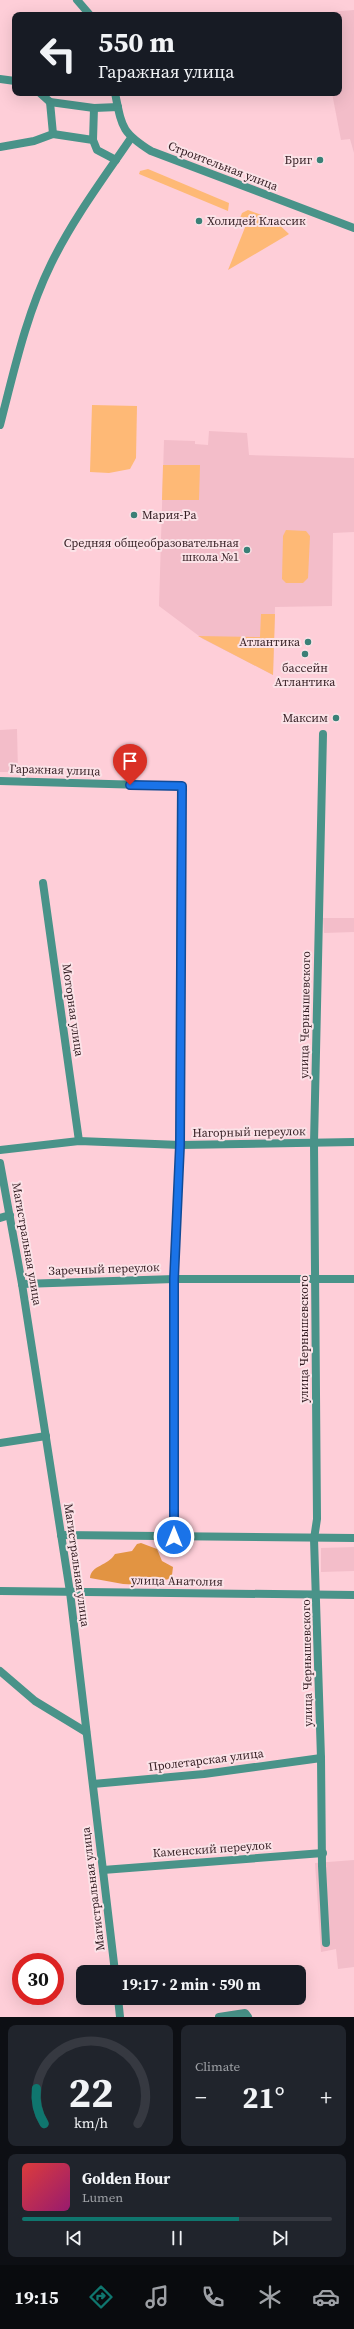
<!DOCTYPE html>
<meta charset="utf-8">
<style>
:root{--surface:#171b24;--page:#20242c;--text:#f1f3f6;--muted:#9ea1a6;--line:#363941;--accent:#0f766e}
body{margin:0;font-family:"Source Serif 4",serif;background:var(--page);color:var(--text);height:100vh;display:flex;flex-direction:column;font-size:15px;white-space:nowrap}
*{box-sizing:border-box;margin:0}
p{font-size:13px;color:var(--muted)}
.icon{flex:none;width:22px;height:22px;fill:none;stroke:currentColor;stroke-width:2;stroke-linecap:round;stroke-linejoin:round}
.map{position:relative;height:2017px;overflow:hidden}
.drawer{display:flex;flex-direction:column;gap:8px;padding:8px;background:#0d0f14;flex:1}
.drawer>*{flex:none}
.top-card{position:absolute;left:12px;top:12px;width:330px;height:84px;border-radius:8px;box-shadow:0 4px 16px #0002;background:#171b24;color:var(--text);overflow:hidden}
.speed{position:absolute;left:12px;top:1953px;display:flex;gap:8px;font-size:20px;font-weight:700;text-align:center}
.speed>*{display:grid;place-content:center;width:52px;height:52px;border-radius:50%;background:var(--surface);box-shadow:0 4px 16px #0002;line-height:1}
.speed .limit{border:6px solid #d22;background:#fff;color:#111}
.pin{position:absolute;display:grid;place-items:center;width:34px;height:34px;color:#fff;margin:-41px -17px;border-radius:50% 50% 50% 0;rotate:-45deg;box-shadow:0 0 4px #0007}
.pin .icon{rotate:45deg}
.me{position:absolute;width:44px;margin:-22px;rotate:0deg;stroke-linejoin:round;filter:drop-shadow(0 0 3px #0008)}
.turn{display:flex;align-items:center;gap:14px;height:84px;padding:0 20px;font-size:18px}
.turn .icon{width:52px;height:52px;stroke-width:2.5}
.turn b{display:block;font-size:28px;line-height:34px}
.big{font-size:30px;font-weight:700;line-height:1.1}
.drawer .card{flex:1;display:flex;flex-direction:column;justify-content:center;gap:6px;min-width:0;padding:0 14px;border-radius:8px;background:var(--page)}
.drawer .dial{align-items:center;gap:0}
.dial svg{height:104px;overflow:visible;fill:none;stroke:var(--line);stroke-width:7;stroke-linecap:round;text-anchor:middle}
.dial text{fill:var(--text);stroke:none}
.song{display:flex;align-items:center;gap:12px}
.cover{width:48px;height:48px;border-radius:6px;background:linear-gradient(135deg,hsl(0 70% 55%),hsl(320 70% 35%))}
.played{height:4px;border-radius:2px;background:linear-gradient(90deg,var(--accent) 70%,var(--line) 70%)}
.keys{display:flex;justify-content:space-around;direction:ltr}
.heat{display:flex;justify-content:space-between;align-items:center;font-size:22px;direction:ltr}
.drawer .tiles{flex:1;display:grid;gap:8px;grid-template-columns:1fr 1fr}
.card:last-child{grid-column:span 2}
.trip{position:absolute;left:76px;top:1965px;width:230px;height:40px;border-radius:8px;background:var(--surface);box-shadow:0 4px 16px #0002;font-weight:700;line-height:40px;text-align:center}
.tab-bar{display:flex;height:64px;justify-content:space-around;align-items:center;background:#090b0e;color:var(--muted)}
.tab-bar .icon{width:28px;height:28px}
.tab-bar .selected{color:var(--accent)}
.tab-bar b{font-size:18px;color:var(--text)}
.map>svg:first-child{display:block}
.built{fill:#f3bdc9}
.green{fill:#feb976}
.forest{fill:#e29442}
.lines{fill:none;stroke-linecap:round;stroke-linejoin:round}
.minor{stroke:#499389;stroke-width:8}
.tertiary{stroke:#499389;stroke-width:8}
.route-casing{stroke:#114b97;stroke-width:10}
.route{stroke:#1a73e8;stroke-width:7}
.poi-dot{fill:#3a8077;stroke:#fbe2e7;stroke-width:1.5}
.labels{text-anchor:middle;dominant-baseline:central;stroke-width:4;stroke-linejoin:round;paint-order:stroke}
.poi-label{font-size:12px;fill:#331d22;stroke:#fbe2e7;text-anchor:end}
.street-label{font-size:12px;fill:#331d22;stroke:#fbe2e7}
</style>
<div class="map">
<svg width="354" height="2017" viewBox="0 0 354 2017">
<rect width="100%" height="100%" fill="#feced8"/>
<g class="built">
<path d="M354,10V153L350,139L341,140L332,93H339V15H316V13Z"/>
<path d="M209,431L247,433L249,455L354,458V532L333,533L332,606L275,607L273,675L203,639L159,606L164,440L195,441V444L208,445Z"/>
<path d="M17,729L18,772H0V730Z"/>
<path d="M323,918H354V932L324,933Z"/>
<path d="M354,1547V1571L321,1572V1548Z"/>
<path d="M354,1860V1967L338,1969L336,1949L321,1952L315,1863Z"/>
</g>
<g class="green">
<path d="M148,169L229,203L228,211L139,174L140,171Z"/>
<path d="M248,210L273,219L289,234L228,270L246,225L239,221L242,213Z"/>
<path d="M92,405L137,406L136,458L130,469L109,473L90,472Z"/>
<path d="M163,465H200L199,500H162Z"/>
<path d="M286,530L306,531L310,536L308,578L303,583H286L282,579L283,536Z"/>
<path d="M261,614H275L273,675L198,636L260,637Z"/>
</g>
<path class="forest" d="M141,1543L157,1549L162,1561L173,1567L172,1575L169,1579L142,1585L123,1584L90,1578C91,1565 108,1566 115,1554L132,1551L137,1544Z"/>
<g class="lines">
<g class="minor">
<path d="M0,79L15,81"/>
<path d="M40,93L50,102L53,134"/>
<path d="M50,102L94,108L118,107"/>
<path d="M93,140L94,108"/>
<path d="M0,147L34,141L53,134L93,140L97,150L116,160"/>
<path d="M323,734L314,1143L317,1519L314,1539L321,1758L322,1866L326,1943"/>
<path d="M0,781L181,786L180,1145L174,1279V1537"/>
<path d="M43,883L79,1141"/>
<path d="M0,1150L79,1141L180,1145L354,1142"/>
<path d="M0,1218L10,1215"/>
<path d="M22,1284L174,1279H354"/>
<path d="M0,1443L46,1436"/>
<path d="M61,1535L354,1538"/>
<path d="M0,1671L35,1701L86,1732"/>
<path d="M93,1784L204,1774L321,1758"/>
<path d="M103,1870L323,1853"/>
<path d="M219,2017L245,2013L248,2017"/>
</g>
<g class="tertiary">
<path d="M77,0L90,15"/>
<path d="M115,93C122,127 121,132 151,151L354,228"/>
<path d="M0,425C14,371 26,315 51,264C73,219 103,179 131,138"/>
<path d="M0,1163L22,1284L70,1592L115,1972"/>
<path d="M0,1591L354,1595"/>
<path d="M118,1998L120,2017"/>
</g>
</g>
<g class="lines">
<defs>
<path id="route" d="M130,785L182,786L180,1145L174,1279V1537"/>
</defs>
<use href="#route" class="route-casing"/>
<use href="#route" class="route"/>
</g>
<g class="poi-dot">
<circle cx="320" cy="160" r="4"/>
<circle cx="199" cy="221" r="4"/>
<circle cx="134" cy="515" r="4"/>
<circle cx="247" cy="550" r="4"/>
<circle cx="308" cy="642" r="4"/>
<circle cx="305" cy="654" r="4"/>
<circle cx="336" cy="718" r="4"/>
</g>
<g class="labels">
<g class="poi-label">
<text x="312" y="160">Бриг</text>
<text x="207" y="221" text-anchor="start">Холидей Классик</text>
<text x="142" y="515" text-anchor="start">Мария-Ра</text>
<text x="239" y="543">Средняя общеобразовательная<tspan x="239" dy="14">школа №1</tspan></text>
<text x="300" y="642">Атлантика</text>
<text x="305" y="668" text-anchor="middle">бассейн<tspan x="305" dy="14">Атлантика</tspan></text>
<text x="328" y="718">Максим</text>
</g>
<g class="street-label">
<text transform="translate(223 166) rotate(21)">Строительная улица</text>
<text transform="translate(55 770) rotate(2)">Гаражная улица</text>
<text transform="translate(73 1010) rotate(82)">Моторная улица</text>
<text transform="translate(305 1015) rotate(-89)">улица Чернышевского</text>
<text transform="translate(249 1132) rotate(-1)">Нагорный переулок</text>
<text transform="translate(27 1244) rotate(80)">Магистральная улица</text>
<text transform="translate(104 1269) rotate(-2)">Заречный переулок</text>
<text transform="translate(304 1339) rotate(-90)">улица Чернышевского</text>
<text transform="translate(77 1565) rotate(82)">Магистральная улица</text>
<text transform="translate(177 1581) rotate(1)">улица Анатолия</text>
<text transform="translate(307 1663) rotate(-91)">улица Чернышевского</text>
<text transform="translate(206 1760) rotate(-7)">Пролетарская улица</text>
<text transform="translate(212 1849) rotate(-4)">Каменский переулок</text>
<text transform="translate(93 1889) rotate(-97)">Магистральная улица</text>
</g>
</g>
</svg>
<div class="speed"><div class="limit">30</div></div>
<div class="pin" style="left:130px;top:785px;background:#d93025"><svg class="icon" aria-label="arrive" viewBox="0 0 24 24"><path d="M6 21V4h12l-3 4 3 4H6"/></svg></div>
<svg class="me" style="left:174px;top:1537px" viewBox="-20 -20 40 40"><circle r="17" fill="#1a73e8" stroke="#fff" stroke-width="3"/><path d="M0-11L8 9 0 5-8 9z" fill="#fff"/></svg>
<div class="trip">19:17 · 2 min · 590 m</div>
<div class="top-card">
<div class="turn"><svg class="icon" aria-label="left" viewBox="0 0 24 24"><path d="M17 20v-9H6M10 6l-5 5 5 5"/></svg><div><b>550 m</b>Гаражная улица</div></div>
</div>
</div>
<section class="drawer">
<div class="tiles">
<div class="card dial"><svg viewBox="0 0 100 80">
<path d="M14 69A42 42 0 1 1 86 69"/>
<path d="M14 69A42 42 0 0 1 8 42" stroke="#0f766e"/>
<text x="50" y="56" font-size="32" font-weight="700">22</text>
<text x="50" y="72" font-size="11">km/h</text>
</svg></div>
<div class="card"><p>Climate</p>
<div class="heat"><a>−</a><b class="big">21°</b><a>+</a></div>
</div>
<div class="card">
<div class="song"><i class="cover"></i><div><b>Golden Hour</b><p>Lumen</p></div></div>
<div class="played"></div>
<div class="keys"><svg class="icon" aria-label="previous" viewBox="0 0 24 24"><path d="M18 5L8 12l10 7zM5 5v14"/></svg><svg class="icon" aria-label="pause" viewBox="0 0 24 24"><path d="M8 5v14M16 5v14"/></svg><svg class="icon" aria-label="next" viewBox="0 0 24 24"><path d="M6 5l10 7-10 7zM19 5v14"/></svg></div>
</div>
</div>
</section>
<nav class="tab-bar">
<b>19:15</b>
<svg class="icon selected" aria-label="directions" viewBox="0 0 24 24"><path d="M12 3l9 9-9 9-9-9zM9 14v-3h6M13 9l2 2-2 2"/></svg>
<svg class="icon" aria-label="music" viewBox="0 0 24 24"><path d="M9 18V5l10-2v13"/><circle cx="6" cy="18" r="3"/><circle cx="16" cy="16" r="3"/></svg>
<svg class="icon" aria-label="phone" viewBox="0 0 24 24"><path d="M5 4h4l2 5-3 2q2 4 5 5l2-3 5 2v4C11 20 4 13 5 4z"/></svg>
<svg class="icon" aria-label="climate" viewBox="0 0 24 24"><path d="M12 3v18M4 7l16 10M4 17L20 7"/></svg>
<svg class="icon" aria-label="car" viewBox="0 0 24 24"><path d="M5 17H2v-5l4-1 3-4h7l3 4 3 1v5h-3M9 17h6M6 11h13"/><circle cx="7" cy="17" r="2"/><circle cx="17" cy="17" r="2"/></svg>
</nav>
